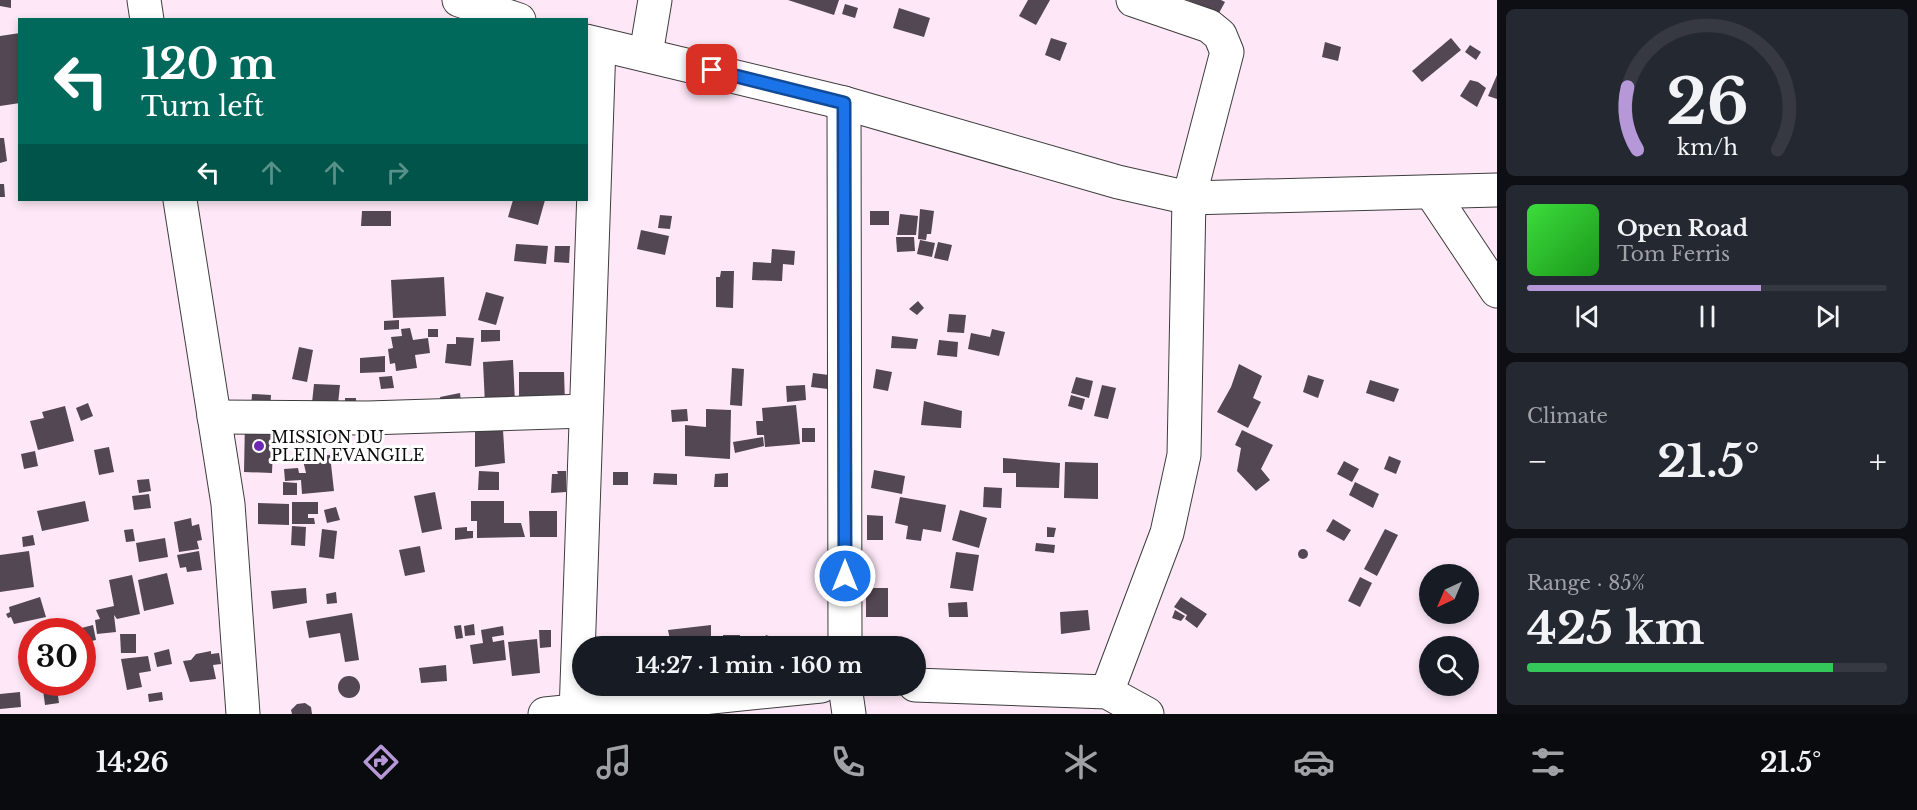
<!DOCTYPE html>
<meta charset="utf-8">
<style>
:root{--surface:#171b24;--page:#242831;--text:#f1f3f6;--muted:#9ea1a6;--line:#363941;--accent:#b698d8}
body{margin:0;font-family:"Libre Baskerville",serif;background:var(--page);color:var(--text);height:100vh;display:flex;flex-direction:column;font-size:22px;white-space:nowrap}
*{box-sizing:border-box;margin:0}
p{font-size:20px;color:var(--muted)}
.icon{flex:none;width:33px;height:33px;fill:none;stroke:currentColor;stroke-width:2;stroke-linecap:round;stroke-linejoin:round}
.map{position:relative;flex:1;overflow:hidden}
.side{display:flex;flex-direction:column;gap:9px;padding:9px;background:#0d0f14;width:420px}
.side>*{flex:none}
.hud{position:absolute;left:18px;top:18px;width:570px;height:183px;border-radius:0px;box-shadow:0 3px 9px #0003;background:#00695c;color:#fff;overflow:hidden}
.needle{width:39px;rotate:224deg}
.tools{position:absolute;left:1419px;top:564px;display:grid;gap:12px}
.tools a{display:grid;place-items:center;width:60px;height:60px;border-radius:50%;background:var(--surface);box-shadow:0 3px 9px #0003;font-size:30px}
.speed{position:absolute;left:18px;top:618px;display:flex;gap:12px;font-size:30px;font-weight:700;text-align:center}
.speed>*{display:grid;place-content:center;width:78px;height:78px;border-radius:50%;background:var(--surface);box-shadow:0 3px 9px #0003;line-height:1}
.speed .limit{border:9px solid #d22;background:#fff;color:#111}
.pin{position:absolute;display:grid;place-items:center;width:51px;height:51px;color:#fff;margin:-26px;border-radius:12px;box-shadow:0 3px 9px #0006}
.me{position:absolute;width:66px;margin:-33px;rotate:0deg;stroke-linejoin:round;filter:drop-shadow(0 0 4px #0008)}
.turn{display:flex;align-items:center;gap:21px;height:126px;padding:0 24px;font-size:27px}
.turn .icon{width:78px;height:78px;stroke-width:2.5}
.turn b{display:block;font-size:42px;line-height:51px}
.lanes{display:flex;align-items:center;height:57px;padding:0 24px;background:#0003;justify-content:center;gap:30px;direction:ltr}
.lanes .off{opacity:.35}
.big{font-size:45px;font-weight:800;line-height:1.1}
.side .widget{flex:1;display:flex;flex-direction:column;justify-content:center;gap:9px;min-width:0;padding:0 21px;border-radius:9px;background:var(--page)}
.side .dial{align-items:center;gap:0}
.dial svg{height:156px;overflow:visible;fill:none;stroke:var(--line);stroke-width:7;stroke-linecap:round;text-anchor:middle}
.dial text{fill:var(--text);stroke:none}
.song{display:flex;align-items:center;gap:18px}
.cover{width:72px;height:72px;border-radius:9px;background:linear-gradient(135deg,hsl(120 70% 55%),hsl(120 70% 35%))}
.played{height:6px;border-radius:3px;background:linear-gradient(90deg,var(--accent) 65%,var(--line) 65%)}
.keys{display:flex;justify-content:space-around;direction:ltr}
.heat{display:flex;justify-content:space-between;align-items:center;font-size:33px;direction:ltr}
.charge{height:9px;border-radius:4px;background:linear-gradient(90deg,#34c759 85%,var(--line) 0)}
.trip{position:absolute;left:572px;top:636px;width:354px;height:60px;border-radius:30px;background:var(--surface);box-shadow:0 3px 9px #0003;font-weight:800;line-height:60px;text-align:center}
.tab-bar{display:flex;height:96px;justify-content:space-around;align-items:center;background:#090b0e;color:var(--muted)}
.tab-bar .icon{width:42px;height:42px}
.tab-bar .on{color:var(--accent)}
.tab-bar b{font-size:27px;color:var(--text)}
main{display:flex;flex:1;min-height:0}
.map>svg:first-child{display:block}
.building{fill:#524752}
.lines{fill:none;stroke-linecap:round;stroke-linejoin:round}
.minor-casing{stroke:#3d3d3d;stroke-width:35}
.minor{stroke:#fff;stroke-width:33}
.route-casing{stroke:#114b97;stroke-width:15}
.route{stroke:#1a73e8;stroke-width:10}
.poi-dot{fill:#6e28b4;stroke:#fff;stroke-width:2}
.labels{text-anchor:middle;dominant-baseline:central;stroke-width:6;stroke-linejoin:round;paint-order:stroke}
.poi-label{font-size:16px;fill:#0a0a0a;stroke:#fff;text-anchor:start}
</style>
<main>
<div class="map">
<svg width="1497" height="714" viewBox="0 0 1497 714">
<rect width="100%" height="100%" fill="#fee8f7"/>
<g class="building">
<path d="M0,0H11V8L0,6Z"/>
<path d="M788,0H839L834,15Z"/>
<path d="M1028,0H1050L1036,25L1019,16Z"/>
<path d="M1187,0H1221L1225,2L1219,13Z"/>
<path d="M845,4L858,8L855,18L842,14Z"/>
<path d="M899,8L930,18L924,37L893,28Z"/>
<path d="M20,33V103L0,106V36Z"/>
<path d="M1051,38L1067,43L1060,61L1045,55Z"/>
<path d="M1451,38L1461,50L1422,82L1412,71Z"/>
<path d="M1325,42L1341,47L1338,61L1322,57Z"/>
<path d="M1470,45L1481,52L1476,60L1465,52Z"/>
<path d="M1497,75V99L1488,96Z"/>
<path d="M1470,80L1478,82L1486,88L1477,107L1460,96Z"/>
<path d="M0,138H4L7,161L0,163Z"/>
<path d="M0,184H4L5,197H0Z"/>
<path d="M513,200H545L538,225L508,217Z"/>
<path d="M920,209L934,211L931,234H927L926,240L918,239Z"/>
<path d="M362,211H391V226H361Z"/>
<rect x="870" y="211" width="19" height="14"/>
<path d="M900,214L918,216L916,235H897Z"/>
<path d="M660,215L672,216L670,229L658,228Z"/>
<path d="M641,230L669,236L665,255L637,249Z"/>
<path d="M896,237H914L915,251L897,252Z"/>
<path d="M920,240L935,243L932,257L917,254Z"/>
<path d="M938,242L952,245L948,261L934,258Z"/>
<path d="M516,244L548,246L546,264L514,261Z"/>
<path d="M555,246H570L569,263L554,262Z"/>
<path d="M772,249L795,251L794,265L783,264L782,281L752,280L753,262L771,263Z"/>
<path d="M721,271H734L733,308L716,307V277H720Z"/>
<path d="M444,277L446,316L393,318L391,280Z"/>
<path d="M486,292L504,297L496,325L478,320Z"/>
<path d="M918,301L924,308L917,315L909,309Z"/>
<path d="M949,314L966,315L964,333L947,332Z"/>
<path d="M399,320V329L384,330V321Z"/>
<path d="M410,328L413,340L428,338L430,353L415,355L417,368L396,371L395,363L390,364L388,349L393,348L391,337L402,336L401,329Z"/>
<rect x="428" y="329" width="10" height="8"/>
<path d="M992,329L1005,332L999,356L968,349L971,333L990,337Z"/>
<path d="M481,330H500V341L481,342Z"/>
<path d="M892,336L918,339L916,349L891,348Z"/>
<path d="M456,337L474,338L471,366L445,363L447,344H456Z"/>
<path d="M939,340L958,342L957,357L937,355Z"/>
<path d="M299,347L313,350L307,382L292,379Z"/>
<path d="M385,356V372L360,373V358Z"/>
<path d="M513,360L515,403L485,405L483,362Z"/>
<path d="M1239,364L1262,376L1253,398L1261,402L1248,428L1217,412L1231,387Z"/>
<path d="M732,368L744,369L742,406L730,405Z"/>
<path d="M876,369L892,372L888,391L873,388Z"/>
<path d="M519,372H564L565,403L519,404Z"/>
<path d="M813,373L829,375L828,389L811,387Z"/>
<path d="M1308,375L1324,380L1318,398L1303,392Z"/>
<path d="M392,376L394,388L381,389L379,377Z"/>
<path d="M1076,377L1093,381L1089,398L1071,393Z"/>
<path d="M1370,380L1399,389L1394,402L1366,393Z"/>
<path d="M314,384L340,385L337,413L311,412Z"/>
<path d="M805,385L806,400L787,402L786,386Z"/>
<path d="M1102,385L1116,388L1108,419L1094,416Z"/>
<path d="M460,393L461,402L442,405L440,397Z"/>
<path d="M252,394L271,395L270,411L251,410Z"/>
<path d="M1071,395L1085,399L1082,410L1068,406Z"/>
<rect x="345" y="398" width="11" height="12"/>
<path d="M924,401L962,411L961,428L921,425Z"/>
<path d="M88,403L93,416L81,421L76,408Z"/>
<path d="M796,405L800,444L765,447L764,435H757L756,421H763L762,408Z"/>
<path d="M65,406L74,441L38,450L30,421L44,418L42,412Z"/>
<path d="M687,409L688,421L672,422L671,410Z"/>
<path d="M706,409L731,410L730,459L685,456V425L706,427Z"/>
<path d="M245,420L274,421L272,473L244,472Z"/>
<path d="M281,422L303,425L300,443L279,440Z"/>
<rect x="802" y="428" width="13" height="14"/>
<path d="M475,430H503L505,463L475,467Z"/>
<path d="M1242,430L1273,445L1261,469L1270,480L1256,491L1237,471L1241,448L1235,445Z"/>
<path d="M763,437L764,446L735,453L733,442Z"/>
<path d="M109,447L114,472L99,475L94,450Z"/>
<path d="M35,451L38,466L24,469L21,454Z"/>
<path d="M330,455L334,491L302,494L301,480L285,481L284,469L298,468L299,473H306L302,456Z"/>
<path d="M1389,456L1401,461L1396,474L1384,469Z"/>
<path d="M1003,458L1060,463L1059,488L1016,487V473H1003Z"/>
<path d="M1344,461L1359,469L1352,482L1337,474Z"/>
<path d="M1065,462L1098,463V499L1064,498Z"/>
<path d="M874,470L905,476L902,494L871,488Z"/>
<path d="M479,471L499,472V490H478Z"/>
<path d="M557,471H566V492L551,493L552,474H558Z"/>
<rect x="613" y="472" width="15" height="13"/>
<path d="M654,473L677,474V485L653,484Z"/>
<path d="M728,473V487H714L715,474Z"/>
<path d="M149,479L151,491L139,493L137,480Z"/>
<path d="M283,482L297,483V495H283Z"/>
<path d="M1355,482L1379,494L1373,508L1349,495Z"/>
<path d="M984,487L1002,488L1001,508L983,507Z"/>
<path d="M435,492L442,529L422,533L414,496Z"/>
<path d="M149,494L151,508L134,510L132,496Z"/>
<path d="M900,497L946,505L941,532L923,529L921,541L906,539L908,526L895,523Z"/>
<path d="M85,501L89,521L42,531L37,511Z"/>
<path d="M471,501H504V523H521L525,537L477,538V521H471Z"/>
<path d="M292,502H318V514H308V518H314L315,524H292Z"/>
<path d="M258,503L289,504V525L258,524Z"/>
<path d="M336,507L340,520L327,523L324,510Z"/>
<path d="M960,510L987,518L979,548L952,540Z"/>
<path d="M529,511H557V537H530Z"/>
<path d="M867,515L883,516V540H867Z"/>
<path d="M191,518L192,526L199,524L202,540L197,541L199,549L179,552L174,522Z"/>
<path d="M1333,519L1351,530L1344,541L1326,531Z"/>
<path d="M292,526L306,527L305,546L291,545Z"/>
<path d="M467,527V531H473V538L455,540V528Z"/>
<path d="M1047,527L1056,528L1054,537H1047Z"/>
<path d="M133,529L135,541L126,542L124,530Z"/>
<path d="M322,529L337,531L334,559L319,557Z"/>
<path d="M1385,529L1398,535L1377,576L1364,569Z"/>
<path d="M33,535L35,545L23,547L22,537Z"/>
<path d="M165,538L168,557L139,562L136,543Z"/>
<path d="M1036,543L1055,545L1054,553L1035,551Z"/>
<path d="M420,546L425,572L405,576L399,550Z"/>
<circle cx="1303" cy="554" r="5"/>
<path d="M29,551L34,587L0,592V555Z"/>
<path d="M199,551L202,570L187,572L186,567L180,568L177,555Z"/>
<path d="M956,552L979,555L973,591L950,588Z"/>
<path d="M167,573L174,604L144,611L138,580Z"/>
<path d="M132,575L140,614L117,619L114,615L116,632L97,634L95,620L100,619L96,610L114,606L109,580Z"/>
<path d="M1360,577L1372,583L1360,607L1348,601Z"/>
<path d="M306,588L307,603L273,609L271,591Z"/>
<rect x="866" y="588" width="22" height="29"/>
<path d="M336,592L337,603L327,604L326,594Z"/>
<path d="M40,597L46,617L14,624L11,617L8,618L6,614L10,612L9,607Z"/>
<path d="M1181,597L1207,614L1197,628L1185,619L1187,615L1174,607Z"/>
<path d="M967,602L968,617H949L948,603Z"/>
<path d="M1088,610L1090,630L1061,634L1060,612Z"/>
<path d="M1175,610L1185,616L1181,621L1172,618Z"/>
<path d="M352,613L359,660L345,662L340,633L309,638L306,621Z"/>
<path d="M474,624L475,635L465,636L464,626Z"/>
<path d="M93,625L96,640L82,643V632H66Z"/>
<path d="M461,625L463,638L456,639L454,626Z"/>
<path d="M711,625V636L670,640L668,630Z"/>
<path d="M503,626L504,635L492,637L493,642L504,640L506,660L473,664L470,645L483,643L481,630Z"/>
<path d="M539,630H551V647L540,648Z"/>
<path d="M120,634H136V653H121Z"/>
<rect x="723" y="635" width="17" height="11"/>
<path d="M766,635L774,638L771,646H759Z"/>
<path d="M537,639L540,673L512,676L508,642Z"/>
<path d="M671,641L672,646H656V643Z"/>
<path d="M703,641L718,644L717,646H702Z"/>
<path d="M169,649L172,664L157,667L154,653Z"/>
<path d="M211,651V654L219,653L221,664L213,665L216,679L190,682L183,661L191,660L196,654Z"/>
<path d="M91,652L92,664L82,665V653Z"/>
<path d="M148,656L151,671L139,673L142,687L127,690L121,659Z"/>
<path d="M446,665L447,681L421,683L419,668Z"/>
<circle cx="349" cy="687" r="11"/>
<path d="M42,682H56L59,703L45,705Z"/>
<path d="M20,692L21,707L0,709V694Z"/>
<path d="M162,692L163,700L149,702L148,694Z"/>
<path d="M305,703L311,707L312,714H292L291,710L297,704Z"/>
</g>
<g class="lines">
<defs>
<g id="minor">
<path d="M144,0L147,20"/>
<path d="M459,0L519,20"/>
<path d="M586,41L844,103L1118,182L1189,198L1497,190"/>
<path d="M646,54L655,0"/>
<path d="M844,103L845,646"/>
<path d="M1431,192L1497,291"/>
<path d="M180,200L228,504L243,714"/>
<path d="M214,417L368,418L586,411"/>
<path d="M915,685L1107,692L1147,714"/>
<path d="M845,686L849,714"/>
<path d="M1107,692L1167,533L1184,455L1189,198L1227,52L1220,35L1209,26L1133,0"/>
<path d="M545,714L821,686"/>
<path d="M576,714L599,45"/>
</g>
</defs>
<use href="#minor" class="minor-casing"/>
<use href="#minor" class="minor"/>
</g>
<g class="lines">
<defs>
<path id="route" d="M712,70L844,103L845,576"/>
</defs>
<use href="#route" class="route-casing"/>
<use href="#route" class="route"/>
</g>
<circle class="poi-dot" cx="259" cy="446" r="6"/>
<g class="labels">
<g class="poi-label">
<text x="271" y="437">MISSION DU<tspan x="271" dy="18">PLEIN EVANGILE</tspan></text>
</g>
</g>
</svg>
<div class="tools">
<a><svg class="needle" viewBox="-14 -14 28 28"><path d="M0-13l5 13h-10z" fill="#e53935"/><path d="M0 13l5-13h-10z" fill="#9ea1a6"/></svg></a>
<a><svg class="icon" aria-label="search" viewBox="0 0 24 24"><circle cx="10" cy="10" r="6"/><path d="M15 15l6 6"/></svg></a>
</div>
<div class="speed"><div class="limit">30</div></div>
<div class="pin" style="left:712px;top:70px;background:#d93025"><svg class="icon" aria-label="arrive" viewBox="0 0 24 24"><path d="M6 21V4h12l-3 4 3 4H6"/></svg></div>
<svg class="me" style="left:845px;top:576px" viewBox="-20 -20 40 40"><circle r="17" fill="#1a73e8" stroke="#fff" stroke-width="3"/><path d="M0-11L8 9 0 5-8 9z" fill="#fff"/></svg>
<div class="trip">14:27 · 1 min · 160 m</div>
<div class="hud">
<div class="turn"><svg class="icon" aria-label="left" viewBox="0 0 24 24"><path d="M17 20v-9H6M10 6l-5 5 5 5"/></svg><div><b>120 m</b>Turn left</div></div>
<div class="lanes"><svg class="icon" aria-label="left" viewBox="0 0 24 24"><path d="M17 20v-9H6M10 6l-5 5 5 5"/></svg><svg class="icon off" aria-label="ahead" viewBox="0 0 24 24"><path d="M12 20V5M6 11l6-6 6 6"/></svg><svg class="icon off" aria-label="ahead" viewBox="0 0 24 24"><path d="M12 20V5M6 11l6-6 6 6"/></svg><svg class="icon off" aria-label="right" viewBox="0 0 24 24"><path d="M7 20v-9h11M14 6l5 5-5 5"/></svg></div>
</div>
</div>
<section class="side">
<div class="widget dial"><svg viewBox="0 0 100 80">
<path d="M14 69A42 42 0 1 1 86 69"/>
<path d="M14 69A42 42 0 0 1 9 37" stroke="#b698d8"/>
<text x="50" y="56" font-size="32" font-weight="700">26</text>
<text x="50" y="72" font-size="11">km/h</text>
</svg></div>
<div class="widget">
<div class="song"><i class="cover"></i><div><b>Open Road</b><p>Tom Ferris</p></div></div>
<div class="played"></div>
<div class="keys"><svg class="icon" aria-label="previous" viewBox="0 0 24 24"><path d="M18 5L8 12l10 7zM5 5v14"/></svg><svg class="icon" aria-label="pause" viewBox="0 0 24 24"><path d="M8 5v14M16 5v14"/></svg><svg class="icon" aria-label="next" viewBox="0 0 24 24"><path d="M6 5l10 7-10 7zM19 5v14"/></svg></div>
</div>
<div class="widget"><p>Climate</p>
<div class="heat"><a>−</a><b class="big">21.5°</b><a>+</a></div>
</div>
<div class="widget"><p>Range · 85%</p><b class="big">425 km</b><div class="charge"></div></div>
</section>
</main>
<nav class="tab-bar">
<b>14:26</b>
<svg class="icon on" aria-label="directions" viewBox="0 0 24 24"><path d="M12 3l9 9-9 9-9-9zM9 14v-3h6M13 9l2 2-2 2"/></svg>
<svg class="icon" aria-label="music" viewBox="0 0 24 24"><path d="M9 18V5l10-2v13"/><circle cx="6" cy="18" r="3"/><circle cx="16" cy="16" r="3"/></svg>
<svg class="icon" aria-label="phone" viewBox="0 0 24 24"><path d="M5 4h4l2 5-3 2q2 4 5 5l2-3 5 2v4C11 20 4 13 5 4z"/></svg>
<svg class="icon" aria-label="climate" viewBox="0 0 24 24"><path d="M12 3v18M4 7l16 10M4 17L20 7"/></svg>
<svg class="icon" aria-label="car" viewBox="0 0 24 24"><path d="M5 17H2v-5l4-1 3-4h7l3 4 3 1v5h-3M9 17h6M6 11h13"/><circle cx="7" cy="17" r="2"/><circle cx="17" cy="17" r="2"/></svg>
<svg class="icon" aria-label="filters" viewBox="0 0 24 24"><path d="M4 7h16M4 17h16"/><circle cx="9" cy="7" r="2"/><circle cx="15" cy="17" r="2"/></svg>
<b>21.5°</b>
</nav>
